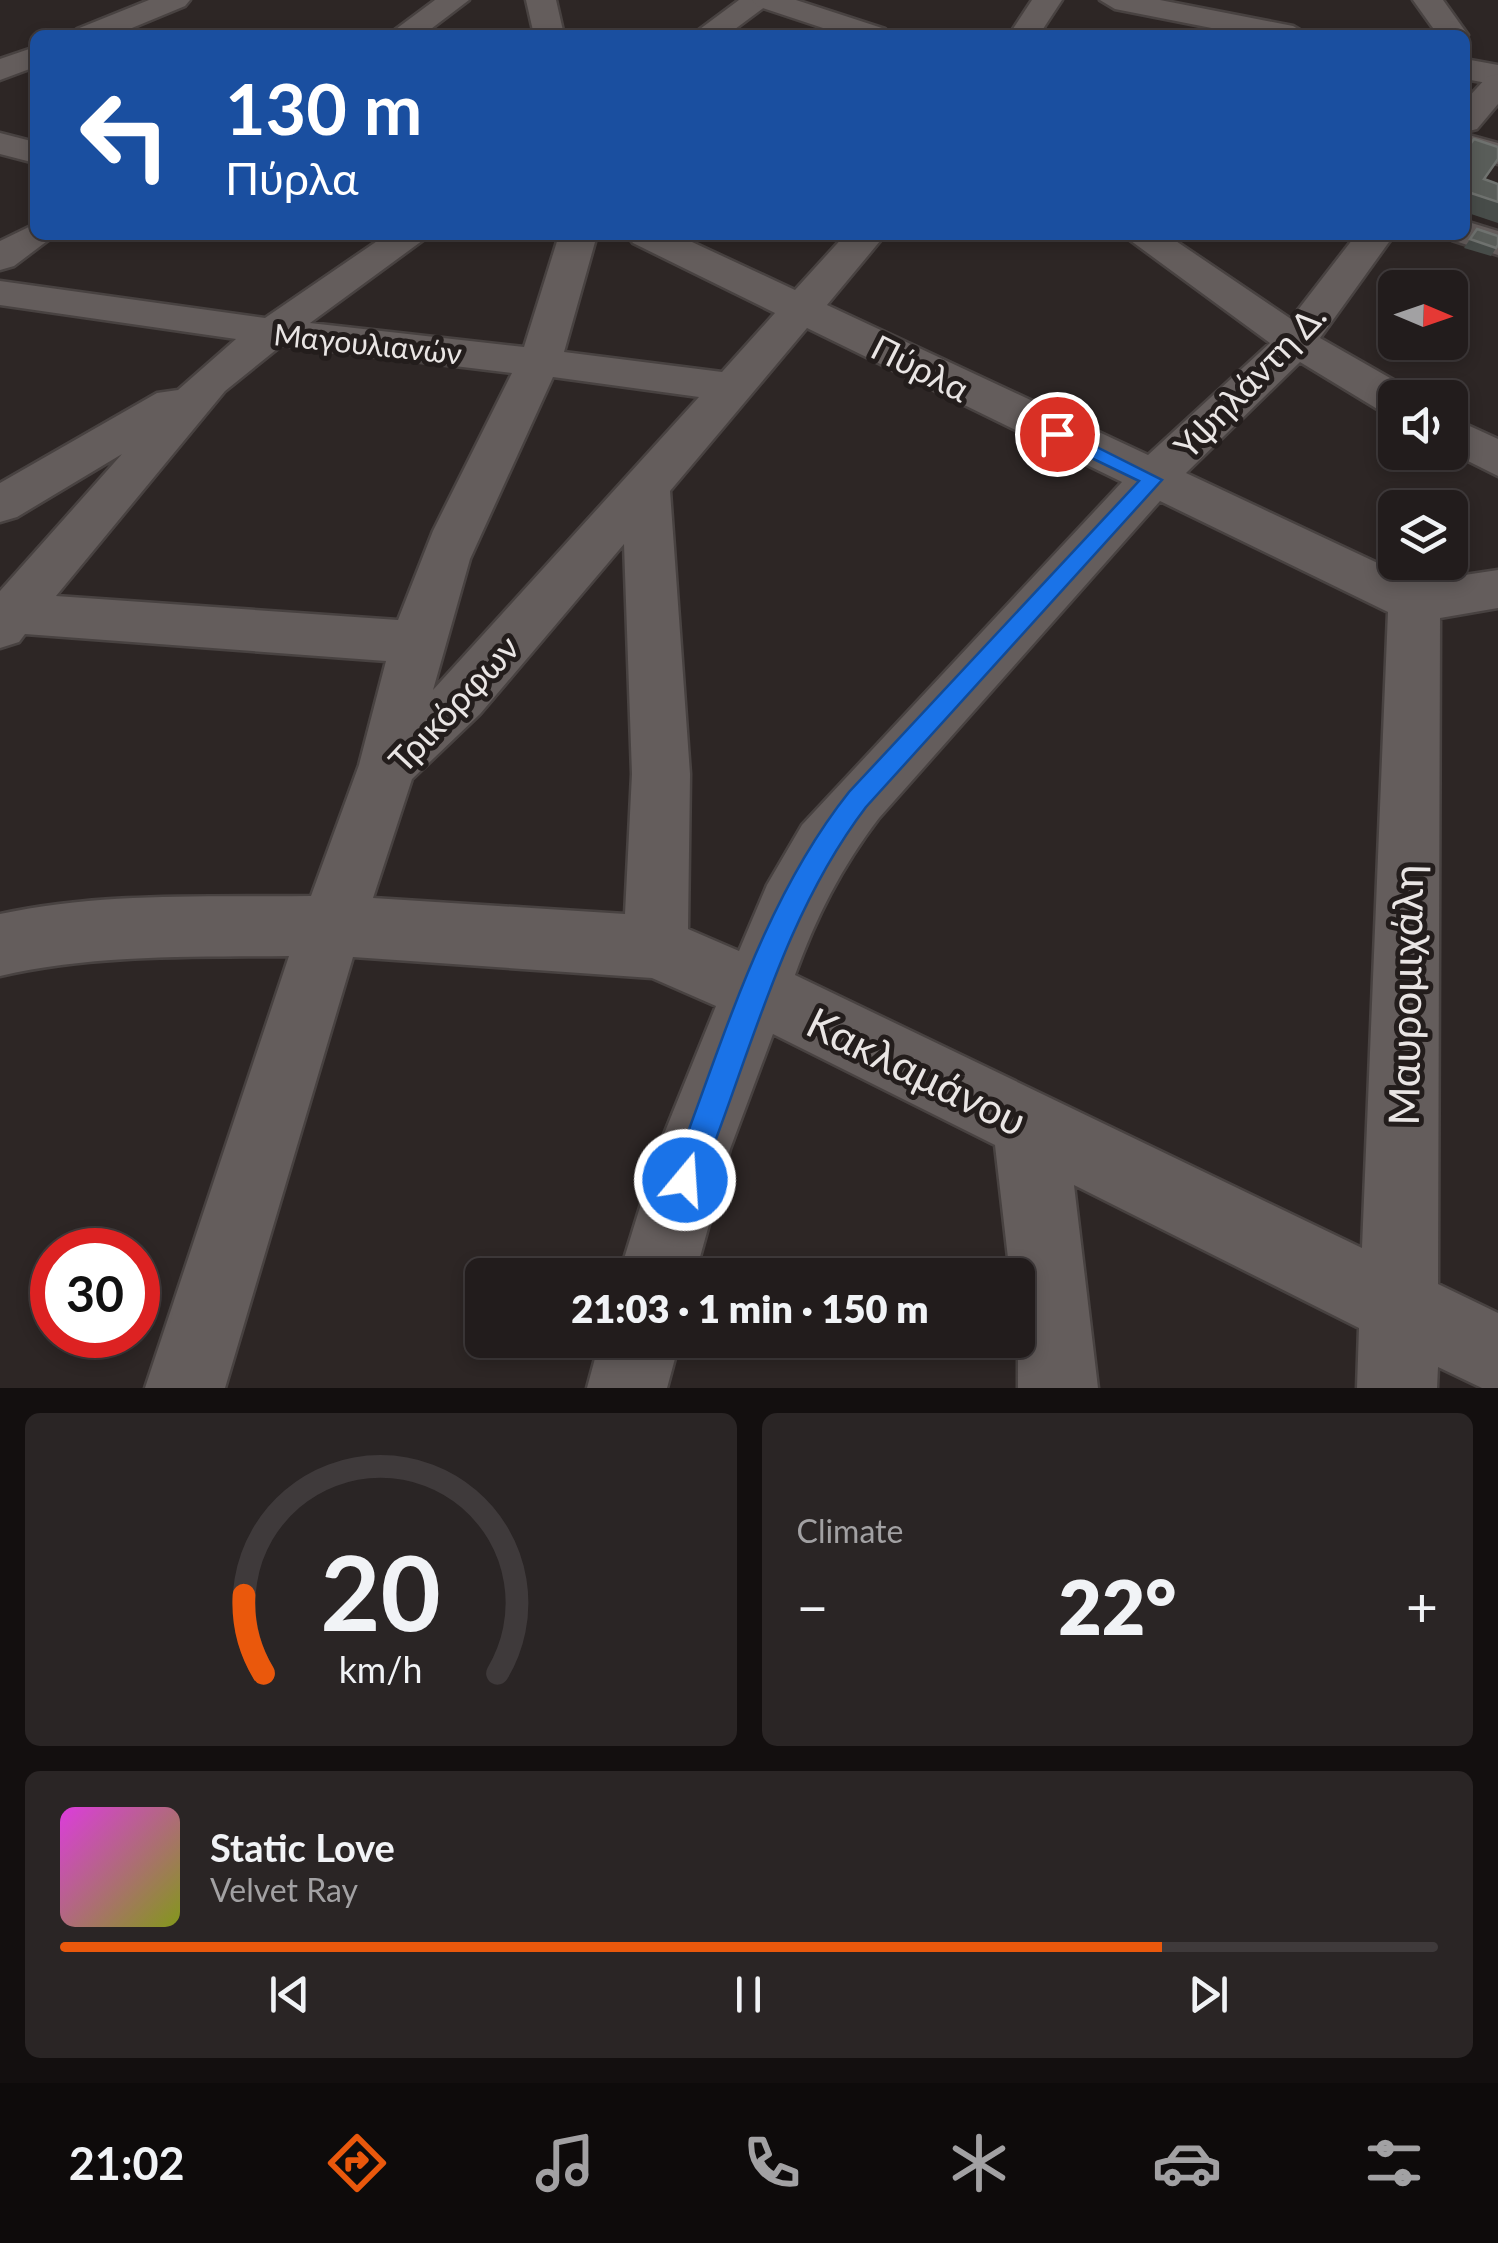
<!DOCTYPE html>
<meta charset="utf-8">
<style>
:root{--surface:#221c1c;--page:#2a2525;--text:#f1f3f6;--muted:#a2a1a3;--line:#3f3a3b;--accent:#ea580c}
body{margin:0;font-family:Lato,sans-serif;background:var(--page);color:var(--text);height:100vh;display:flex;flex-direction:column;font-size:38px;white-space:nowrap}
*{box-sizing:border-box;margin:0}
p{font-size:32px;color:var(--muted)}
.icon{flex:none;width:55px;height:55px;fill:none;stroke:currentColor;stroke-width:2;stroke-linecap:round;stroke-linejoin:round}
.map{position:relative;height:1388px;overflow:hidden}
.panel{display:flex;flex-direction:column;gap:25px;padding:25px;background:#130f0f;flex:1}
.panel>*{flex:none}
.top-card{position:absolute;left:30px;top:30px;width:1440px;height:210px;border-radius:15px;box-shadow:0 5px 15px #0003,0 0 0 2px var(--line);background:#1a4fa0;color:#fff;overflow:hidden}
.needle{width:65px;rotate:92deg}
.controls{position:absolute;left:1378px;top:270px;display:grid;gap:20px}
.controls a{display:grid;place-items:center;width:90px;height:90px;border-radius:15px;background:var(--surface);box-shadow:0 5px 15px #0003,0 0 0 2px var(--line);font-size:50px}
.speed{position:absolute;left:30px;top:1228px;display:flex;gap:20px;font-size:50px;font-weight:700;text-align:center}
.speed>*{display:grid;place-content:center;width:130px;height:130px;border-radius:50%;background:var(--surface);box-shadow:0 5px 15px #0003,0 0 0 2px var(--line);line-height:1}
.speed .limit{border:15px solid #d22;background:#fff;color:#111}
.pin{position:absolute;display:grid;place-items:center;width:85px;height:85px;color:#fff;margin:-42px;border:5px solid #fff;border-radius:50%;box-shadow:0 2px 10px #0007}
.me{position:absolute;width:110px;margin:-55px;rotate:18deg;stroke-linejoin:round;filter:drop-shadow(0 0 8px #0008)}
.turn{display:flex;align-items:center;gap:35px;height:210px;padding:0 30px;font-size:45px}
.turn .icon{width:130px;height:130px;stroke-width:2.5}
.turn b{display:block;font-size:70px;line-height:85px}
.big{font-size:75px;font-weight:800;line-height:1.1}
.panel .card{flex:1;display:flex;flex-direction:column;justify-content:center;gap:15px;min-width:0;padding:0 35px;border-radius:15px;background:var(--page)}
.panel .dial{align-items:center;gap:0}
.dial svg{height:260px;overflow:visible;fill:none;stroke:var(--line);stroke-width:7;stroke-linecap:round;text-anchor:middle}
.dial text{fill:var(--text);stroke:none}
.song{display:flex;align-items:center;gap:30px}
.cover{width:120px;height:120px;border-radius:15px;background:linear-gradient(135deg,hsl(300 70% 55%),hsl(70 70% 35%))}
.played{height:10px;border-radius:5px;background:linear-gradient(90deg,var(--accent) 80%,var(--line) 80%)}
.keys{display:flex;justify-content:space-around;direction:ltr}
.heat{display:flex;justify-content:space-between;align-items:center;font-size:55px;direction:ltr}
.panel .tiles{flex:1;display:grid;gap:25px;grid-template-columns:1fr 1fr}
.card:last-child{grid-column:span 2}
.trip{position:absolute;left:465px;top:1258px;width:570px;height:100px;border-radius:15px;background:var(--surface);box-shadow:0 5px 15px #0003,0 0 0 2px var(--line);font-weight:800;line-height:100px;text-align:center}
.dock{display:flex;height:160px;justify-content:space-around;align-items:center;background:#0e0b0b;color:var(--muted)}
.dock .icon{width:70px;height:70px}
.dock .on{color:var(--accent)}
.dock b{font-size:45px;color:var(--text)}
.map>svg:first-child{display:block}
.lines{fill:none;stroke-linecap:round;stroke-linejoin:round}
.street-casing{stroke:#484241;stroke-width:5}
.secondary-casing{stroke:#484241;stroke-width:5}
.street{fill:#645d5c;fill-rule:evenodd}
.secondary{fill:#645d5c;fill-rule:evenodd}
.wall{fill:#474c49}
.building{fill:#595d59;stroke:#6f726f;stroke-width:2.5}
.route{fill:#1a73e8;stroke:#114b97;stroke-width:2.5}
.labels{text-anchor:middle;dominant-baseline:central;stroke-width:10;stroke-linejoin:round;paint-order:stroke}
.far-street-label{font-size:30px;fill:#e9e5e4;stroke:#231d1c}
.street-label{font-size:35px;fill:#e9e5e4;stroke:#231d1c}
.near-street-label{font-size:42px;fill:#e9e5e4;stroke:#231d1c}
</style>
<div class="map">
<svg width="1498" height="1388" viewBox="0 0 1498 1388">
<rect width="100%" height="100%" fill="#2d2625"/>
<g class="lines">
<defs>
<g id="street">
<path d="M149,0H190L185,6L115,35H73L77,29Z"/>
<path d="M435,0H469L423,35H388Z"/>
<path d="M526,0H556L564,35H534Z"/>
<path d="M739,0H774L727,35H692Z"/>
<path d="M1032,0H1062L1039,35H1009Z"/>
<path d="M1100,0H1160L1293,26L1308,35H1247L1115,9Z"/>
<path d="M1413,0H1443L1468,35L1465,40V35H1438Z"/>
<path d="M35,47V67L0,80V59Z"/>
<path d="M1465,59L1498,65V85L1465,79Z"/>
<path d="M0,133L35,142V163L0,154Z"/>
<path d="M1465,134L1498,143V164L1465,155Z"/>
<path d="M35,224V235H55L14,266L0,270V241Z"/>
<path d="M386,235H430L310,323L524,347L559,235H597L564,352L722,372L775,313L633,243L627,235H677L795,290L845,235H885L827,305L1148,455L1270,343L1123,235H1167L1291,319L1356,235H1394L1320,338L1411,390L1415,398H1395V414L1379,410L1300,362L1186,473L1418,582L1498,570V608L1440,618L1438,1284L1498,1313V1388H1482L1438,1367L1437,1388H1357L1359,1328L1074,1185L1098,1388H1018V1275H1010L995,1145L773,1034L730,1149L695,1275H619L658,1149L716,1006L652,978L353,957L225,1388H145L289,956C193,957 94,954 0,976V914C101,892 208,897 311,896L359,765L386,661L25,634L19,642L0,648V591L122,454L17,517L0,522V483L157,393L178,390L236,339L0,305V281L265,318ZM807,328L1122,482L802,825L767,885L739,951L688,929L690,774L670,491ZM282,345L512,373L433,531L398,620L56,596L225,391ZM553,377L699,397L433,690L470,559ZM1160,501L1388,612L1362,1248L795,975C816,917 841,868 879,818ZM624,544L632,774L625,914L373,898L412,779L480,714Z"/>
<path d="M1450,417L1498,439V476L1450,452Z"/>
<path d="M600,1340H680L667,1388H587Z"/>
</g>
<g id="secondary">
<path d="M752,0H796L885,29L889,35H844L757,6Z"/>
<path d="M1498,74V104L1477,129L1465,132V101L1487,77Z"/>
<path d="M1465,221L1498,231V255L1452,240L1448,235H1465Z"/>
</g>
</defs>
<use href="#street" class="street-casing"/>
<use href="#secondary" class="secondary-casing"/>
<use href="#street" class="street"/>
<use href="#secondary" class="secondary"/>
</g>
<g class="wall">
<path d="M1465,151L1485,180L1498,184V223L1465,212Z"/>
<path d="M1477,229L1498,245L1491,256L1464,248Z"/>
</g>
<g class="building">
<path d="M1474,139L1498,147V159L1484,179L1498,184V202L1465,191V151Z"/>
<path d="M1477,229L1498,236V245L1496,248L1470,239Z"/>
</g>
<path class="route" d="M1057,427L1162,480L866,807C780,920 749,1062 696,1191L685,1196L674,1191L670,1180C721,1049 760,904 849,792L1139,481L1050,438V429Z"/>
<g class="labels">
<g class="far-street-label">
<text transform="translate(368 343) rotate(6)">Μαγουλιανών</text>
</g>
<g class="street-label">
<text transform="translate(921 367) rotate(27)">Πύρλα</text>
<text transform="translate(1249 380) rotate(-46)">Υψηλάντη Δ.</text>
<text transform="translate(453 703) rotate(-47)">Τρικόρφων</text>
</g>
<g class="near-street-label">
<text transform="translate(1405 995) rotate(-89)">Μαυρομιχάλη</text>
<text transform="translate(917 1071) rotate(26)">Κακλαμάνου</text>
</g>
</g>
</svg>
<div class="controls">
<a><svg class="needle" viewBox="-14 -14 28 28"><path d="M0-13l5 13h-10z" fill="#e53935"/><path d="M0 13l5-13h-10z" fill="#a2a1a3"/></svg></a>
<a><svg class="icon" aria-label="sound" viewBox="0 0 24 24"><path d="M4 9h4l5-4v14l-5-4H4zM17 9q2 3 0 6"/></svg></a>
<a><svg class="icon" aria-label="layers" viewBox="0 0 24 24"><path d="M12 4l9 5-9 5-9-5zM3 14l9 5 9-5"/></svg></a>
</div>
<div class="speed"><div class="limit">30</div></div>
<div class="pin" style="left:1057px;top:434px;background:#d93025"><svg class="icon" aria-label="arrive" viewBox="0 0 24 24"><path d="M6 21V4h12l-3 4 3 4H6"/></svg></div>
<svg class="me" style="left:685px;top:1180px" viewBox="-20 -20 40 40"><circle r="17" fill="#1a73e8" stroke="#fff" stroke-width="3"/><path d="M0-11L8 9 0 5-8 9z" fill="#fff"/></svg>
<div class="trip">21:03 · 1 min · 150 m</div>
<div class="top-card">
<div class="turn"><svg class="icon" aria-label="left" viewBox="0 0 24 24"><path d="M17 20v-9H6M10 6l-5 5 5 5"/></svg><div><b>130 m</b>Πύρλα</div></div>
</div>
</div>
<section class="panel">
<div class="tiles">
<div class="card dial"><svg viewBox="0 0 100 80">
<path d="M14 69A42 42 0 1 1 86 69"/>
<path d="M14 69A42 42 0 0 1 8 45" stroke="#ea580c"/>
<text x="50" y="56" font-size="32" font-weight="700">20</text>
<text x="50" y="72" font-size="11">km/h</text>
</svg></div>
<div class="card"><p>Climate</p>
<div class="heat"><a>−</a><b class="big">22°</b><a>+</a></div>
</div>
<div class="card">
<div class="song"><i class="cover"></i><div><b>Static Love</b><p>Velvet Ray</p></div></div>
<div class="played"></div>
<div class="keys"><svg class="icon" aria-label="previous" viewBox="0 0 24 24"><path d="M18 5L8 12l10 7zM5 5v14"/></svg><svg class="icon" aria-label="pause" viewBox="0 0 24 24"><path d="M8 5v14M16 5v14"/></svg><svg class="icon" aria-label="next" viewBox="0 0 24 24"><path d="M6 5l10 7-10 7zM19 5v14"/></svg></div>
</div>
</div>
</section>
<nav class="dock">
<b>21:02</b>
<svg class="icon on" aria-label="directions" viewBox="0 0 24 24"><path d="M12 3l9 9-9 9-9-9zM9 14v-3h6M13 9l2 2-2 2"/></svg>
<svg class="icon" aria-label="music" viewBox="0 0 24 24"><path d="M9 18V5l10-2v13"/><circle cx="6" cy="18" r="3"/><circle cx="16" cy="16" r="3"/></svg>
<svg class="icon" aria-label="phone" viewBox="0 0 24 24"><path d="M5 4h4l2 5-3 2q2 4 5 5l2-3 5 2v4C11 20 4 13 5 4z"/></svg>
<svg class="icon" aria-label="climate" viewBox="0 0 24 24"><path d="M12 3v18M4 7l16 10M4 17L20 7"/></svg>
<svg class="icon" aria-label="car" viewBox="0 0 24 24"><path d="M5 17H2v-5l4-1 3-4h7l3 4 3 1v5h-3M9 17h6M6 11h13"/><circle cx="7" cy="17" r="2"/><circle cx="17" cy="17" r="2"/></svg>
<svg class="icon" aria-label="filters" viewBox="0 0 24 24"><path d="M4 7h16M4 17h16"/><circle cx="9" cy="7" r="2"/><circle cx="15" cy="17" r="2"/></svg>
</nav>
